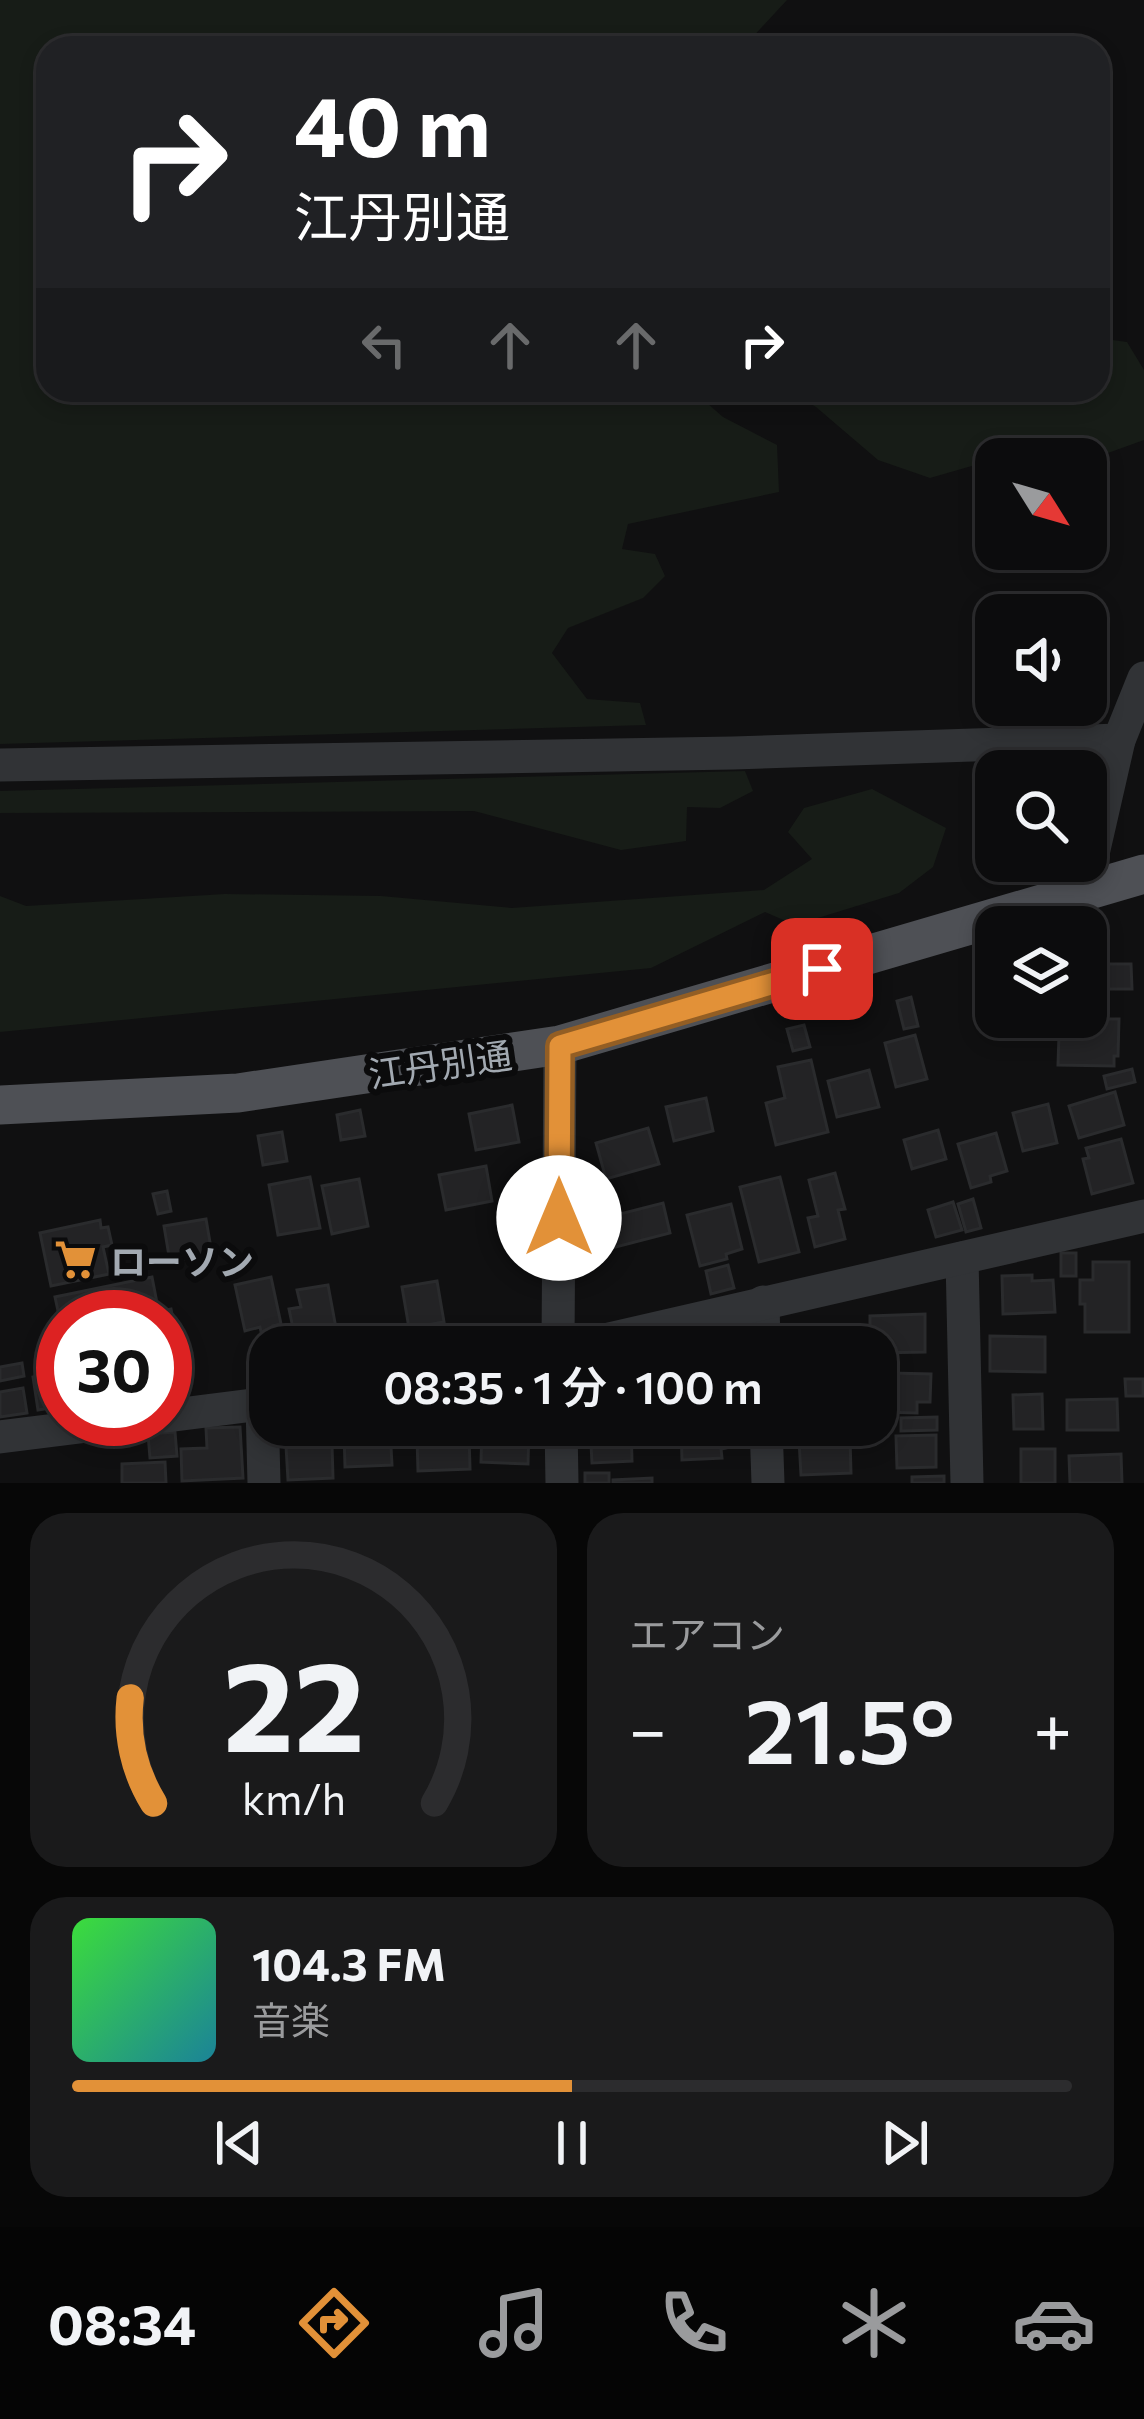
<!DOCTYPE html>
<html lang="ja">
<meta charset="utf-8">
<style>
:root{--surface:#0c0c0d;--page:#1a1a1b;--text:#f1f3f6;--muted:#9a9b9d;--line:#2c2c2e;--accent:#e29138}
body{margin:0;font-family:Commissioner,"Noto Sans JP",sans-serif;background:var(--page);color:var(--text);height:100vh;display:flex;flex-direction:column;font-size:45px;white-space:nowrap}
*{box-sizing:border-box;margin:0}
p{font-size:39px;color:var(--muted)}
.icon{flex:none;width:66px;height:66px;fill:none;stroke:currentColor;stroke-width:2;stroke-linecap:round;stroke-linejoin:round}
.map{position:relative;height:1483px;overflow:hidden}
.details{display:flex;flex-direction:column;gap:30px;padding:30px;background:#070707;flex:1}
.details>*{flex:none}
.top-card{position:absolute;left:36px;top:36px;width:1074px;height:366px;border-radius:36px;box-shadow:0 6px 18px #0003,0 0 0 3px var(--line);background:#202124;color:#fff;overflow:hidden}
.needle{width:78px;rotate:127deg}
.buttons{position:absolute;left:975px;top:438px;display:grid;gap:24px}
.buttons a{display:grid;place-items:center;width:132px;height:132px;border-radius:24px;background:var(--surface);box-shadow:0 6px 18px #0003,0 0 0 3px var(--line);font-size:60px}
.speed{position:absolute;left:36px;top:1290px;display:flex;gap:24px;font-size:60px;font-weight:700;text-align:center}
.speed>*{display:grid;place-content:center;width:156px;height:156px;border-radius:50%;background:var(--surface);box-shadow:0 6px 18px #0003,0 0 0 3px var(--line);line-height:1}
.speed .limit{border:18px solid #d22;background:#fff;color:#111}
.pin{position:absolute;display:grid;place-items:center;width:102px;height:102px;color:#fff;margin:-51px;border-radius:24px;box-shadow:0 6px 18px #0006}
.me{position:absolute;width:132px;margin:-66px;rotate:0deg;stroke-linejoin:round;filter:drop-shadow(0 0 9px #0008)}
.turn{display:flex;align-items:center;gap:42px;height:252px;padding:0 60px;font-size:54px}
.turn .icon{width:156px;height:156px;stroke-width:2.5}
.turn b{display:block;font-size:84px;line-height:102px}
.lanes{display:flex;align-items:center;height:114px;padding:0 60px;background:#0003;justify-content:center;gap:60px;direction:ltr}
.lanes .off{opacity:.35}
.big{font-size:90px;font-weight:600;line-height:1.1}
.details .widget{flex:1;display:flex;flex-direction:column;justify-content:center;gap:18px;min-width:0;padding:0 42px;border-radius:36px;background:var(--page)}
.details .dial{align-items:center;gap:0}
.dial svg{height:312px;overflow:visible;fill:none;stroke:var(--line);stroke-width:7;stroke-linecap:round;text-anchor:middle}
.dial text{fill:var(--text);stroke:none}
.song{display:flex;align-items:center;gap:36px}
.cover{width:144px;height:144px;border-radius:18px;background:linear-gradient(135deg,hsl(120 70% 55%),hsl(190 70% 35%))}
.played{height:12px;border-radius:6px;background:linear-gradient(90deg,var(--accent) 50%,var(--line) 50%)}
.keys{display:flex;justify-content:space-around;direction:ltr}
.heat{display:flex;justify-content:space-between;align-items:center;font-size:66px;direction:ltr}
.details .tiles{flex:1;display:grid;gap:30px;grid-template-columns:1fr 1fr}
.widget:last-child{grid-column:span 2}
.trip{position:absolute;left:249px;top:1326px;width:648px;height:120px;border-radius:36px;background:var(--surface);box-shadow:0 6px 18px #0003,0 0 0 3px var(--line);font-weight:600;line-height:120px;text-align:center}
.tab-bar{display:flex;height:192px;justify-content:space-around;align-items:center;background:#050505;color:var(--muted)}
.tab-bar .icon{width:84px;height:84px}
.tab-bar .on{color:var(--accent)}
.tab-bar b{font-size:54px;color:var(--text)}
.map>svg:first-child{display:block}
.green{fill:#171c17}
.building{fill:#232325;stroke:#2a2b2d;stroke-width:3}
.lines{fill:none;stroke-linecap:round;stroke-linejoin:round}
.minor{stroke:#313336;stroke-width:33}
.major{stroke:#4e5055;stroke-width:39}
.route-casing{stroke:#935e24;stroke-width:30}
.route{stroke:#e29138;stroke-width:21}
.labels{text-anchor:middle;dominant-baseline:central;stroke-width:12;stroke-linejoin:round;paint-order:stroke}
.street-label{font-size:36px;fill:#a2a9b1;stroke:#0b0b0c}
.poi-label{font-size:36px;font-weight:bold;fill:#a2a9b1;stroke:#0b0b0c;text-anchor:start}
</style>
<div class="map">
<svg width="1144" height="1483" viewBox="0 0 1144 1483">
<rect width="100%" height="100%" fill="#101011"/>
<g class="green">
<path d="M0,0H787L748,42L727,48H48V390H692L723,417L777,445L779,492L628,524L622,549L655,554L665,576L643,598L568,628L552,653L587,699L640,703L646,725L0,744Z"/>
<path d="M1098,338L1127,342L1144,370V440L1108,453L996,459L930,478L878,460L816,407L787,390H1098Z"/>
<path d="M745,771L753,791L720,808L687,807L686,841L621,850L474,811L0,813V791Z"/>
<path d="M872,789L946,828L933,867L899,893L795,925L765,912L651,968L0,1032V896L26,906L225,894L381,896L512,908L764,890L812,859L788,832L804,808Z"/>
</g>
<g class="building">
<path d="M1106,964H1131L1132,989H1107Z"/>
<path d="M911,997L918,1026L904,1029L897,1001Z"/>
<path d="M1096,1019H1119L1118,1056H1114V1066L1058,1065L1059,1035H1095Z"/>
<path d="M804,1025L810,1047L793,1051L787,1029Z"/>
<path d="M915,1035L927,1079L896,1087L885,1043Z"/>
<path d="M811,1060L828,1132L776,1145L766,1103L785,1098L778,1067Z"/>
<path d="M1132,1069L1135,1082L1107,1089L1104,1076Z"/>
<path d="M869,1070L879,1107L837,1117L828,1081Z"/>
<path d="M1115,1092L1124,1125L1079,1138L1069,1106Z"/>
<path d="M706,1098L713,1131L674,1141L666,1107Z"/>
<path d="M1048,1104L1057,1143L1023,1151L1013,1113Z"/>
<path d="M512,1105L519,1142L476,1150L469,1114Z"/>
<path d="M360,1110L365,1136L341,1140L337,1115Z"/>
<path d="M648,1128L659,1164L606,1179L596,1143Z"/>
<path d="M938,1130L946,1159L912,1169L904,1140Z"/>
<path d="M282,1132L287,1161L263,1165L258,1136Z"/>
<path d="M996,1133L1007,1171L990,1176L991,1182L971,1188L958,1144Z"/>
<path d="M1121,1139L1133,1183L1092,1194L1083,1159L1089,1158L1086,1148Z"/>
<path d="M486,1166L492,1201L446,1210L439,1175Z"/>
<path d="M835,1173L845,1209L838,1210L845,1239L815,1247L808,1218L818,1216L809,1180Z"/>
<path d="M310,1177L320,1228L278,1235L269,1185Z"/>
<path d="M780,1177L799,1252L759,1262L740,1187Z"/>
<path d="M359,1179L368,1226L332,1234L322,1186Z"/>
<path d="M167,1191L171,1211L158,1214L153,1194Z"/>
<path d="M602,1194L605,1208L581,1213L578,1199Z"/>
<path d="M529,1197L531,1210L505,1215L503,1202Z"/>
<path d="M973,1199L981,1228L966,1232L958,1204Z"/>
<path d="M953,1202L962,1230L936,1237L928,1210Z"/>
<path d="M663,1203L670,1233L612,1248L604,1218Z"/>
<path d="M731,1204L742,1249L726,1254L727,1259L700,1266L687,1215Z"/>
<path d="M206,1219L212,1254L170,1262L164,1226Z"/>
<path d="M100,1220L101,1228L108,1227L112,1245L103,1247L109,1274L51,1286L40,1233Z"/>
<rect x="1061" y="1253" width="15" height="23"/>
<path d="M1093,1262H1129V1332H1085V1304H1080V1280H1093Z"/>
<path d="M728,1265L734,1288L711,1294L706,1271Z"/>
<path d="M1032,1275V1281L1053,1280L1055,1312L1003,1314L1002,1276Z"/>
<path d="M152,1277L158,1308L135,1313L136,1317H63L61,1325L55,1297Z"/>
<path d="M271,1277L281,1324L273,1326L274,1333L262,1336L260,1327L245,1331L235,1285Z"/>
<path d="M437,1281L444,1322L409,1328L402,1287Z"/>
<path d="M328,1285L338,1339L319,1343L320,1347H297L289,1309L301,1307L297,1290Z"/>
<path d="M171,1309L187,1388L165,1393V1317L139,1316Z"/>
<path d="M925,1314V1352L876,1353V1347H870V1316Z"/>
<path d="M458,1328L462,1347H445L442,1331Z"/>
<path d="M402,1335L404,1347H390L388,1337Z"/>
<path d="M990,1336L1045,1337V1372L990,1371Z"/>
<path d="M22,1363L24,1376L0,1381V1367Z"/>
<path d="M63,1372V1406L38,1410L33,1377Z"/>
<path d="M890,1373L931,1374L930,1402H917V1413L882,1412L883,1394H890Z"/>
<path d="M1125,1379H1143V1396H1126Z"/>
<path d="M23,1388L27,1413L0,1417V1392Z"/>
<path d="M1042,1394L1043,1429H1014L1013,1395Z"/>
<path d="M1117,1399L1118,1430H1067V1400Z"/>
<path d="M937,1417V1430L901,1431V1418Z"/>
<path d="M504,1425H529L528,1464L481,1462L482,1427Z"/>
<path d="M590,1425H631L632,1461L592,1463Z"/>
<path d="M681,1425H725L726,1448L721,1449L722,1458L682,1460Z"/>
<path d="M785,1425H806L807,1433L785,1434Z"/>
<path d="M240,1427L243,1478L182,1481L181,1449L207,1448L206,1428Z"/>
<path d="M390,1429L392,1465L345,1467L344,1431Z"/>
<path d="M175,1432L177,1456L150,1458L148,1434Z"/>
<path d="M469,1435L470,1469L418,1471L417,1437Z"/>
<path d="M936,1435V1467L897,1468L896,1436Z"/>
<path d="M850,1438L851,1473L801,1475L799,1440Z"/>
<path d="M332,1445L333,1478L288,1480L286,1446Z"/>
<rect x="1021" y="1449" width="34" height="34"/>
<path d="M1121,1454L1122,1483H1070L1069,1456Z"/>
<path d="M165,1462L166,1483H122V1464Z"/>
<rect x="585" y="1473" width="24" height="10"/>
<path d="M944,1476V1483H912V1477Z"/>
<path d="M652,1478V1483H613V1480Z"/>
</g>
<g class="lines">
<g class="minor">
<path d="M0,765L733,753L1119,740"/>
<path d="M1084,893L1119,740L1144,678"/>
<path d="M962,1258L967,1483"/>
<path d="M763,1302L764,1347"/>
<path d="M558,1347L560,1045"/>
<path d="M574,1347L1144,1216"/>
<path d="M262,1404L264,1483"/>
<path d="M165,1416L270,1403"/>
<path d="M561,1425L562,1483"/>
<path d="M766,1425L768,1483"/>
<path d="M0,1437L144,1419"/>
</g>
<path class="major" d="M0,1105L238,1093L560,1045L1144,874"/>
</g>
<g class="lines">
<defs>
<path id="route" d="M559,1218L560,1046L822,969"/>
</defs>
<use href="#route" class="route-casing"/>
<use href="#route" class="route"/>
</g>
<defs>
<symbol id="supermarket-bare" viewBox="-9 -9 18 18"><path d="M-6-5.5h2.5l.6 2H6L4.5 2H-2.5L-4.4-4H-6ZM-1.5 3.2a1.3 1.3 0 1 0 .1 0ZM3 3.2a1.3 1.3 0 1 0 .1 0Z" fill="#e29138" stroke="#0b0b0c" stroke-width="2.5" paint-order="stroke"/></symbol>
</defs>
<g fill-rule="evenodd">
<use href="#supermarket-bare" x="46" y="1230" width="59" height="59"/>
</g>
<g class="labels">
<g class="street-label">
<text transform="translate(440 1063) rotate(-8)">江丹別通</text>
</g>
<g class="poi-label">
<text x="110" y="1260">ローソン</text>
</g>
</g>
</svg>
<div class="buttons">
<a><svg class="needle" viewBox="-14 -14 28 28"><path d="M0-13l5 13h-10z" fill="#e53935"/><path d="M0 13l5-13h-10z" fill="#9a9b9d"/></svg></a>
<a><svg class="icon" aria-label="sound" viewBox="0 0 24 24"><path d="M4 9h4l5-4v14l-5-4H4zM17 9q2 3 0 6"/></svg></a>
<a><svg class="icon" aria-label="search" viewBox="0 0 24 24"><circle cx="10" cy="10" r="6"/><path d="M15 15l6 6"/></svg></a>
<a><svg class="icon" aria-label="layers" viewBox="0 0 24 24"><path d="M12 4l9 5-9 5-9-5zM3 14l9 5 9-5"/></svg></a>
</div>
<div class="speed"><div class="limit">30</div></div>
<div class="pin" style="left:822px;top:969px;background:#d93025"><svg class="icon" aria-label="arrive" viewBox="0 0 24 24"><path d="M6 21V4h12l-3 4 3 4H6"/></svg></div>
<svg class="me" style="left:559px;top:1218px" viewBox="-20 -20 40 40"><circle r="19" fill="#fff"/><path d="M0-13L10 11 0 6-10 11z" fill="#e29138"/></svg>
<div class="trip">08:35 · 1 分 · 100 m</div>
<div class="top-card">
<div class="turn"><svg class="icon" aria-label="right" viewBox="0 0 24 24"><path d="M7 20v-9h11M14 6l5 5-5 5"/></svg><div><b>40 m</b>江丹別通</div></div>
<div class="lanes"><svg class="icon off" aria-label="left" viewBox="0 0 24 24"><path d="M17 20v-9H6M10 6l-5 5 5 5"/></svg><svg class="icon off" aria-label="ahead" viewBox="0 0 24 24"><path d="M12 20V5M6 11l6-6 6 6"/></svg><svg class="icon off" aria-label="ahead" viewBox="0 0 24 24"><path d="M12 20V5M6 11l6-6 6 6"/></svg><svg class="icon" aria-label="right" viewBox="0 0 24 24"><path d="M7 20v-9h11M14 6l5 5-5 5"/></svg></div>
</div>
</div>
<section class="details">
<div class="tiles">
<div class="widget dial"><svg viewBox="0 0 100 80">
<path d="M14 69A42 42 0 1 1 86 69"/>
<path d="M14 69A42 42 0 0 1 8 42" stroke="#e29138"/>
<text x="50" y="56" font-size="32" font-weight="700">22</text>
<text x="50" y="72" font-size="11">km/h</text>
</svg></div>
<div class="widget"><p>エアコン</p>
<div class="heat"><a>−</a><b class="big">21.5°</b><a>+</a></div>
</div>
<div class="widget">
<div class="song"><i class="cover"></i><div><b>104.3 FM</b><p>音楽</p></div></div>
<div class="played"></div>
<div class="keys"><svg class="icon" aria-label="previous" viewBox="0 0 24 24"><path d="M18 5L8 12l10 7zM5 5v14"/></svg><svg class="icon" aria-label="pause" viewBox="0 0 24 24"><path d="M8 5v14M16 5v14"/></svg><svg class="icon" aria-label="next" viewBox="0 0 24 24"><path d="M6 5l10 7-10 7zM19 5v14"/></svg></div>
</div>
</div>
</section>
<nav class="tab-bar">
<b>08:34</b>
<svg class="icon on" aria-label="directions" viewBox="0 0 24 24"><path d="M12 3l9 9-9 9-9-9zM9 14v-3h6M13 9l2 2-2 2"/></svg>
<svg class="icon" aria-label="music" viewBox="0 0 24 24"><path d="M9 18V5l10-2v13"/><circle cx="6" cy="18" r="3"/><circle cx="16" cy="16" r="3"/></svg>
<svg class="icon" aria-label="phone" viewBox="0 0 24 24"><path d="M5 4h4l2 5-3 2q2 4 5 5l2-3 5 2v4C11 20 4 13 5 4z"/></svg>
<svg class="icon" aria-label="climate" viewBox="0 0 24 24"><path d="M12 3v18M4 7l16 10M4 17L20 7"/></svg>
<svg class="icon" aria-label="car" viewBox="0 0 24 24"><path d="M5 17H2v-5l4-1 3-4h7l3 4 3 1v5h-3M9 17h6M6 11h13"/><circle cx="7" cy="17" r="2"/><circle cx="17" cy="17" r="2"/></svg>
</nav>
